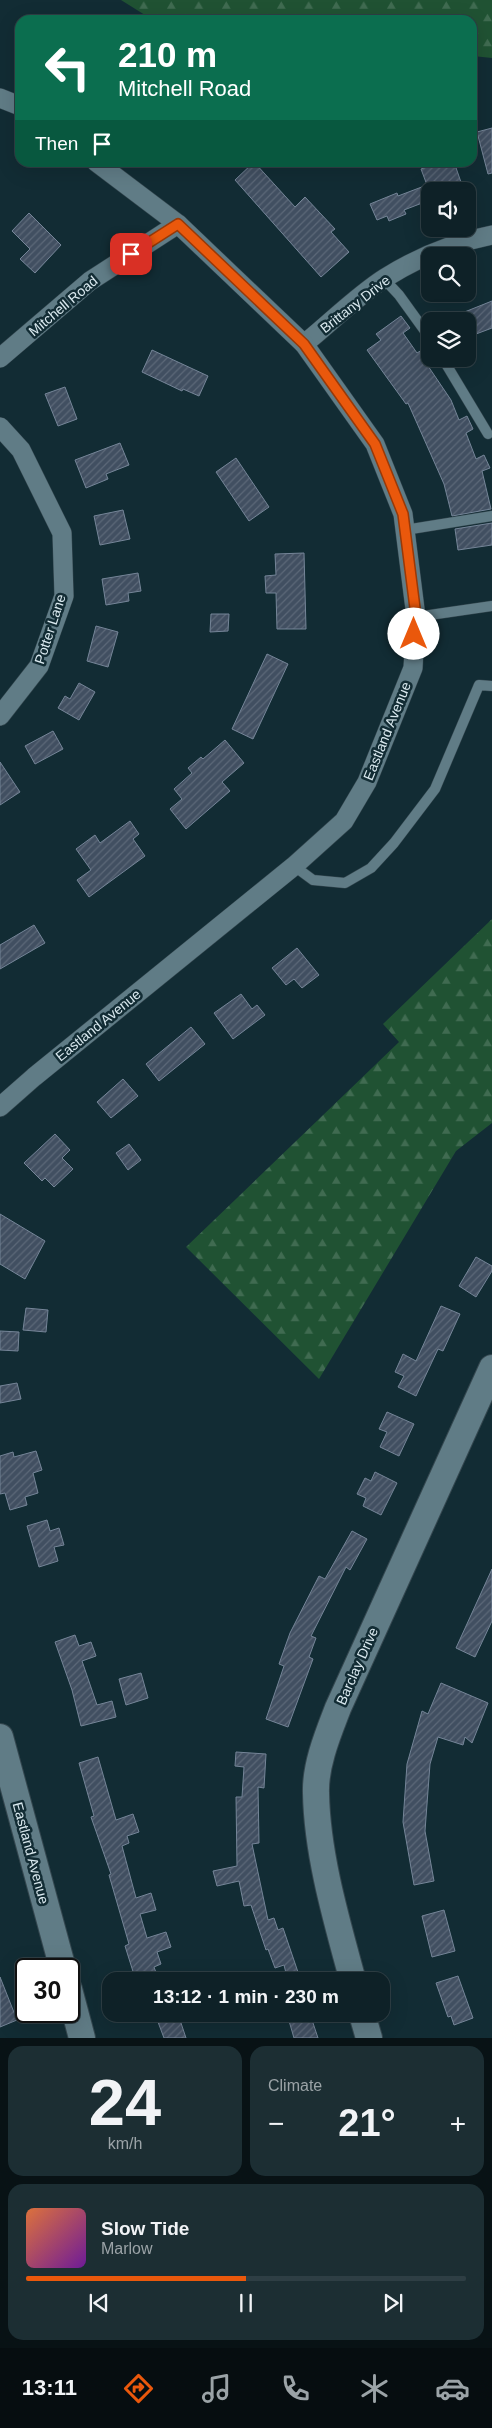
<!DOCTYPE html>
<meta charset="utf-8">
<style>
:root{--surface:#0e2127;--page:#1c2e33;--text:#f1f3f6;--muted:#9ba3a7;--line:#2e3e44;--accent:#ea580c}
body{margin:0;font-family:Helvetica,sans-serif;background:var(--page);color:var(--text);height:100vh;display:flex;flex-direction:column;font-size:19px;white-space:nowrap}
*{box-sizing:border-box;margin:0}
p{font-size:16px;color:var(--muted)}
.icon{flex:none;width:28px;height:28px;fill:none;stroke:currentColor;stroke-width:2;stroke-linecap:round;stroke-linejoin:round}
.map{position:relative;height:2038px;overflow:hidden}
.side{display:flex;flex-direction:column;gap:8px;padding:8px;background:#081215;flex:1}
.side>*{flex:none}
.banner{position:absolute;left:15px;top:15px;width:462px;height:152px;border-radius:15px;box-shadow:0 5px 20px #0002,0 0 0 1px var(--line);background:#0b6e4f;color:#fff;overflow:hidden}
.controls{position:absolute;left:421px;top:182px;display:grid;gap:10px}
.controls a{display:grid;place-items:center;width:55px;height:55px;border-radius:10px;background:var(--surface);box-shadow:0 5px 20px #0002,0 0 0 1px var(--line);font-size:25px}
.speed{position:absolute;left:15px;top:1958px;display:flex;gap:10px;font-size:25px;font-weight:700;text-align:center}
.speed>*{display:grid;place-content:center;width:65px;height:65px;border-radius:50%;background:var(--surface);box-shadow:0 5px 20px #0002,0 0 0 1px var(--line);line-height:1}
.speed .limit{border:2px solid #111;border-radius:8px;background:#fff;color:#111}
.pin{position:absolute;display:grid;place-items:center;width:42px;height:42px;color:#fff;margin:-21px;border-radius:10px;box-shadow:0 2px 8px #0006}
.me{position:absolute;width:55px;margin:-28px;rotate:0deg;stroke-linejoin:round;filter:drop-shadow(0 0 4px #0008)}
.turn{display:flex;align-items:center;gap:18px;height:105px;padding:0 20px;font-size:22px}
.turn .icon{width:65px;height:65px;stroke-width:2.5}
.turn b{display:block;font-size:35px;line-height:42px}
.then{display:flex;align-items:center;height:48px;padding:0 20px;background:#0003;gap:10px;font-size:19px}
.big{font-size:38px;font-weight:800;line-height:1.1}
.side .widget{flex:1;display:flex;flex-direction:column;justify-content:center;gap:8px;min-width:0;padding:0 18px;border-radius:15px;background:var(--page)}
.side .dial{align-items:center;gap:0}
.dial b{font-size:65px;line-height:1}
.song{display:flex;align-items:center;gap:15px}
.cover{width:60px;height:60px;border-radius:8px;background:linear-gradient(135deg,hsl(20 70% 55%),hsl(280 70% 35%))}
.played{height:5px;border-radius:2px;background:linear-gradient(90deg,var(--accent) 50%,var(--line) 50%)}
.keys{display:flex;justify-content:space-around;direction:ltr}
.heat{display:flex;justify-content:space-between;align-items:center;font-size:28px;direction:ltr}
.side .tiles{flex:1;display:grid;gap:8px;grid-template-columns:1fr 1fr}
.widget:last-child{grid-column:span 2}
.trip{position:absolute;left:102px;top:1972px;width:288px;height:50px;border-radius:15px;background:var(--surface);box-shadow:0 5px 20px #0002,0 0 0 1px var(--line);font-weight:800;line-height:50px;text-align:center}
.tab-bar{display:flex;height:80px;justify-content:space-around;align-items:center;background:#060d10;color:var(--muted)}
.tab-bar .icon{width:35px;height:35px}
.tab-bar .active{color:var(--accent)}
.tab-bar b{font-size:22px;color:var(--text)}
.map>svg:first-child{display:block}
.forest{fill:url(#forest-firs)}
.building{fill:url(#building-hatch);stroke:#758598}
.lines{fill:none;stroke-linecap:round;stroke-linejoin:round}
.lane-casing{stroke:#34474f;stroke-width:11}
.street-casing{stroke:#34474f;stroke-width:20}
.secondary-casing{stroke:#34474f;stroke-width:28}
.lane{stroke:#607c86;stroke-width:10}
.street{stroke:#607c86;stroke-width:19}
.secondary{stroke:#607c86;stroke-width:26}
.route-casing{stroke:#983908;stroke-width:12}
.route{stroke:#ea580c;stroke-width:9}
.labels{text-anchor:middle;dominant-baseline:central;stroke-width:5;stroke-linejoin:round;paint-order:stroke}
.street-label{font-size:14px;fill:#dae9ef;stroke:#122c34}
</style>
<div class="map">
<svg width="492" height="2038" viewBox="0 0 492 2038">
<defs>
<pattern id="forest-firs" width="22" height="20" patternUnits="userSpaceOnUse" patternTransform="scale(1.25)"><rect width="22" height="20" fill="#205233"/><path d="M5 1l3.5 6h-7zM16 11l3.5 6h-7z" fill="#406b51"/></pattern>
<pattern id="building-hatch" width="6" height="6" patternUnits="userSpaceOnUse" patternTransform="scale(1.25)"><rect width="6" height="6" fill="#414f61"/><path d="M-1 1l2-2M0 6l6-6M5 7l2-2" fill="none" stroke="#5c6878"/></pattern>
</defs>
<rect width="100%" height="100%" fill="#122c34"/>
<g class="forest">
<path d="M121,0H492V58L473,56L472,20H159L145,15Z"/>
<path d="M492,919V1123L456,1151L319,1379L186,1247L399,1042L383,1024Z"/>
</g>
<g class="building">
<path d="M492,128V173L488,174L477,132Z"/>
<path d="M254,162L295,207L305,197L335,229L331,232L349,252L321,277L235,180Z"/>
<path d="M439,162H454L463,188L455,191H430V200L404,210L406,214L389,221L387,216L377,220L370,204L397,193L398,196L427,185L421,169Z"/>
<path d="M29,213L61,245L35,273L20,259L30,249L12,231Z"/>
<path d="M492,301V328L468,337V321H442Z"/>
<path d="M401,316L410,328L403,333L417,353L425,348L430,359H432L426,363L451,400L459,420L467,416L473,429L466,433L476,459L484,455L490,468L482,471L491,509L452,516L444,484L408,403L406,404L367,350L381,340L376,334Z"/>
<path d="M152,350L208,376L199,396L183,389L182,391L142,372Z"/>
<path d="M65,387L77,419L58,426L45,394Z"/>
<path d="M120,443L129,465L106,474L108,479L86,488L75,460Z"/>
<path d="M236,458L269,507L249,521L216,472Z"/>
<path d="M123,510L130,539L100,545L94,516Z"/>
<path d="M492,523V545L458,550L455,529Z"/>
<path d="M304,553L306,629H277L276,593H266L265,576L276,575L275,554Z"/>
<path d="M138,573L141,591L128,593L129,601L106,605L102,579Z"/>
<path d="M211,614H229L228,631L210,632Z"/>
<path d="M96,626L118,632L108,667L87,661Z"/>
<path d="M267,654L288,664L253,739L232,729Z"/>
<path d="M79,683L95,692L79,720L58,708L65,696L70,699Z"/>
<path d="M53,731L63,749L35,764L25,746Z"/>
<path d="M225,740L244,763L222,782L230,791L186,829L170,809L182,799L174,789L192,773L188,768L201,757L203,759Z"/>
<path d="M0,762L20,792L0,805Z"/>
<path d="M130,821L139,834L133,839L145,856L89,897L77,880L91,870L76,849L95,835L100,843Z"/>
<path d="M34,925L45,943L0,969V945Z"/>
<path d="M297,948L319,975L302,988L294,979L286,985L272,968Z"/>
<path d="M241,994L252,1009L257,1005L265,1015L233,1039L214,1013Z"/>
<path d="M191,1027L205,1044L159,1081L146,1064Z"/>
<path d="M123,1079L138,1096L111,1118L97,1102Z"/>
<path d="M55,1134L70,1150L62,1158L73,1169L54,1187L45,1178L42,1181L24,1163Z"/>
<path d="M129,1144L141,1160L128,1170L116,1153Z"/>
<path d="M0,1214L45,1241L25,1279L0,1264Z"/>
<path d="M476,1257L492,1266V1271L476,1297L459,1286Z"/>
<path d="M441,1306L460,1314L443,1351L438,1349L416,1396L398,1387L404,1376L395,1372L403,1354L416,1361Z"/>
<path d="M26,1308L48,1310L46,1332L23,1330Z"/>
<path d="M0,1331L19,1332L18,1351L0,1350Z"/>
<path d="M17,1383L21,1399L0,1403V1386Z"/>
<path d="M387,1412L414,1424L399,1456L380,1447L387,1432L379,1429Z"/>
<path d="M36,1451L42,1470L33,1473L38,1493L25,1497L27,1505L10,1510L5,1493L0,1494V1456L13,1452L14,1457Z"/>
<path d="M375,1472L397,1483L381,1515L363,1506L366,1498L357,1494L365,1478L371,1481Z"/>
<path d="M47,1520L50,1531L59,1528L64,1545L54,1547L58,1561L39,1567L27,1526Z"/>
<path d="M352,1531L367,1539L350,1570L346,1567L311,1636L316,1638L309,1657L313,1659L288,1727L266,1719L284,1666L279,1664L290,1633L319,1576L325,1579Z"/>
<path d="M492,1569V1621L475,1657L456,1648Z"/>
<path d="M75,1635L79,1646L91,1642L96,1656L82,1661L97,1705L112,1701L116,1717L81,1726L72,1690L55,1642Z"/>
<path d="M141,1673L148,1698L126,1705L119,1679Z"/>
<path d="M441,1683L488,1703L472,1743L465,1737L463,1745L438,1737L430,1764L425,1831L434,1881L414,1885L403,1822L407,1764L422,1711L428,1714Z"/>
<path d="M236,1752L266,1754L264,1788L258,1787L259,1843L252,1844L268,1920L274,1918L278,1930L283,1928L301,1981H288L284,1965L275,1968L268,1949L266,1950L251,1905L244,1906L239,1881L217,1886L213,1871L237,1866L236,1797H242L244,1767L235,1766Z"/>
<path d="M98,1757L116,1820L133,1814L139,1832L127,1836L129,1843L122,1846L136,1898L151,1893L156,1910L140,1914L147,1938L166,1932L171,1947L157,1952L161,1964L154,1967L159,1981H136L125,1946L129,1944L109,1875L111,1874L91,1817L94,1816L79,1763Z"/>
<path d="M444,1910L455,1951L432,1957L422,1916Z"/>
<path d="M458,1976L473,2018L454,2025L451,2016L448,2017L436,1983Z"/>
<path d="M0,1977L17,2020L0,2027Z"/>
<path d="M155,2014H178L186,2038H164Z"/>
<path d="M287,2014H310L318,2038H294Z"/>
</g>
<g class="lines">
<defs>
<g id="lane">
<path d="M384,279L399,295L430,338"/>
<path d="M443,359L488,434"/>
<path d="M405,530L492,516"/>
<path d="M416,617L492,606"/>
<path d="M294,866L313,880L345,883L371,868L394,843L435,789L479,685L492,686"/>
</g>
<g id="street">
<path d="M0,98L20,106"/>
<path d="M304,344C329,324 358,295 385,278C417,258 455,242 492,235"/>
<path d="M0,358L90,281L178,224"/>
<path d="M0,427L21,450L62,533L64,596L39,666L0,716"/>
<path d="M0,1107L34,1077L294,866L344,821L367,782L413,668L416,617L403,514L375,444L304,344L178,224L96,162"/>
</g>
<g id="secondary">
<path d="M0,1737L63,1969"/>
<path d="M353,1981C337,1922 317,1855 316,1793C315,1765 328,1734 338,1708L492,1368"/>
<path d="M69,1989L82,2038"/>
<path d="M362,2014L369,2038"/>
</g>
</defs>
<use href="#lane" class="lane-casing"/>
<use href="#street" class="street-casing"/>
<use href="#secondary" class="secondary-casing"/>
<use href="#lane" class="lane"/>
<use href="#street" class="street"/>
<use href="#secondary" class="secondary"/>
</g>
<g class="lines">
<defs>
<path id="route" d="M131,254L178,224L304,344L375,444L403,514L416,616L414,634"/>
</defs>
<use href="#route" class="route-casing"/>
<use href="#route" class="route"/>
</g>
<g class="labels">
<g class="street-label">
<text transform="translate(355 304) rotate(-38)">Brittany Drive</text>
<text transform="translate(63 306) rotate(-40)">Mitchell Road</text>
<text transform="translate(50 629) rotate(-72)">Potter Lane</text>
<text transform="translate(387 731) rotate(-68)">Eastland Avenue</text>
<text transform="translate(98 1025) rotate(-39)">Eastland Avenue</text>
<text transform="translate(357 1666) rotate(-66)">Barclay Drive</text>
<text transform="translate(31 1853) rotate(75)">Eastland Avenue</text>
</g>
</g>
</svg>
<div class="controls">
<a><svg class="icon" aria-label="sound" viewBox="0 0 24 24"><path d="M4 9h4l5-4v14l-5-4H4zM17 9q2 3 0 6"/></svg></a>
<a><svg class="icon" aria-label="search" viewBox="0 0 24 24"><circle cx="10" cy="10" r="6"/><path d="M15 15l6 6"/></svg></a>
<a><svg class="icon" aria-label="layers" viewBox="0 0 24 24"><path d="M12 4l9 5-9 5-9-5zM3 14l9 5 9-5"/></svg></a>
</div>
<div class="speed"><div class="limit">30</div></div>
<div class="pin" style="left:131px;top:254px;background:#d93025"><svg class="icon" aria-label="arrive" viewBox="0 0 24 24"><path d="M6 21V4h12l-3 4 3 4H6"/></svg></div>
<svg class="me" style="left:414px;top:634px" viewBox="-20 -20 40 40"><circle r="19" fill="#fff"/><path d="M0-13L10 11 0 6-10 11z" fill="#ea580c"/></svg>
<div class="trip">13:12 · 1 min · 230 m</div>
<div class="banner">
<div class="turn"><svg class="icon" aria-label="left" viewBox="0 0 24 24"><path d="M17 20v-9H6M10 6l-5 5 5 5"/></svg><div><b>210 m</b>Mitchell Road</div></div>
<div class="then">Then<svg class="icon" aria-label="arrive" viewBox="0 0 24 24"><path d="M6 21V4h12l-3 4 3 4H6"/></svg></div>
</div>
</div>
<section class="side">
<div class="tiles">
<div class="widget dial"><b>24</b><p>km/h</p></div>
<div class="widget"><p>Climate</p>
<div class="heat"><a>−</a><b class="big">21°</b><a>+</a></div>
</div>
<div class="widget">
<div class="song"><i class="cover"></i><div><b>Slow Tide</b><p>Marlow</p></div></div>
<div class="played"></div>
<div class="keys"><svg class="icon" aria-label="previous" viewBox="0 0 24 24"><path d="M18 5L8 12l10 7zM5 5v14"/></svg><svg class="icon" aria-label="pause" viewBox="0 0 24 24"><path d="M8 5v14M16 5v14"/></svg><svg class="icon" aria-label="next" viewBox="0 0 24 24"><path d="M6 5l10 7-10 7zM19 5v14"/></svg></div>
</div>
</div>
</section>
<nav class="tab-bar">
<b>13:11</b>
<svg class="icon active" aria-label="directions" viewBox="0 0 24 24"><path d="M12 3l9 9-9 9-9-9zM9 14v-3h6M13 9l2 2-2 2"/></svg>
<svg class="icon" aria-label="music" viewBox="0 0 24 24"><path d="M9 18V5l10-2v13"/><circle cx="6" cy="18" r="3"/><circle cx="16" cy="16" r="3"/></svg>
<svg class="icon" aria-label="phone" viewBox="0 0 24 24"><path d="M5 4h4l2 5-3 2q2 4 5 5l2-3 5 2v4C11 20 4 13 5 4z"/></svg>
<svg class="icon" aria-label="climate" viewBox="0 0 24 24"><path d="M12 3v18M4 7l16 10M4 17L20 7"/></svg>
<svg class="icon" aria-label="car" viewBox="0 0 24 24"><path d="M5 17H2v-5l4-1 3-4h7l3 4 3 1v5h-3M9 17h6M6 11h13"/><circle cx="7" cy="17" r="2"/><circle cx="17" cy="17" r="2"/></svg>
</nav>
